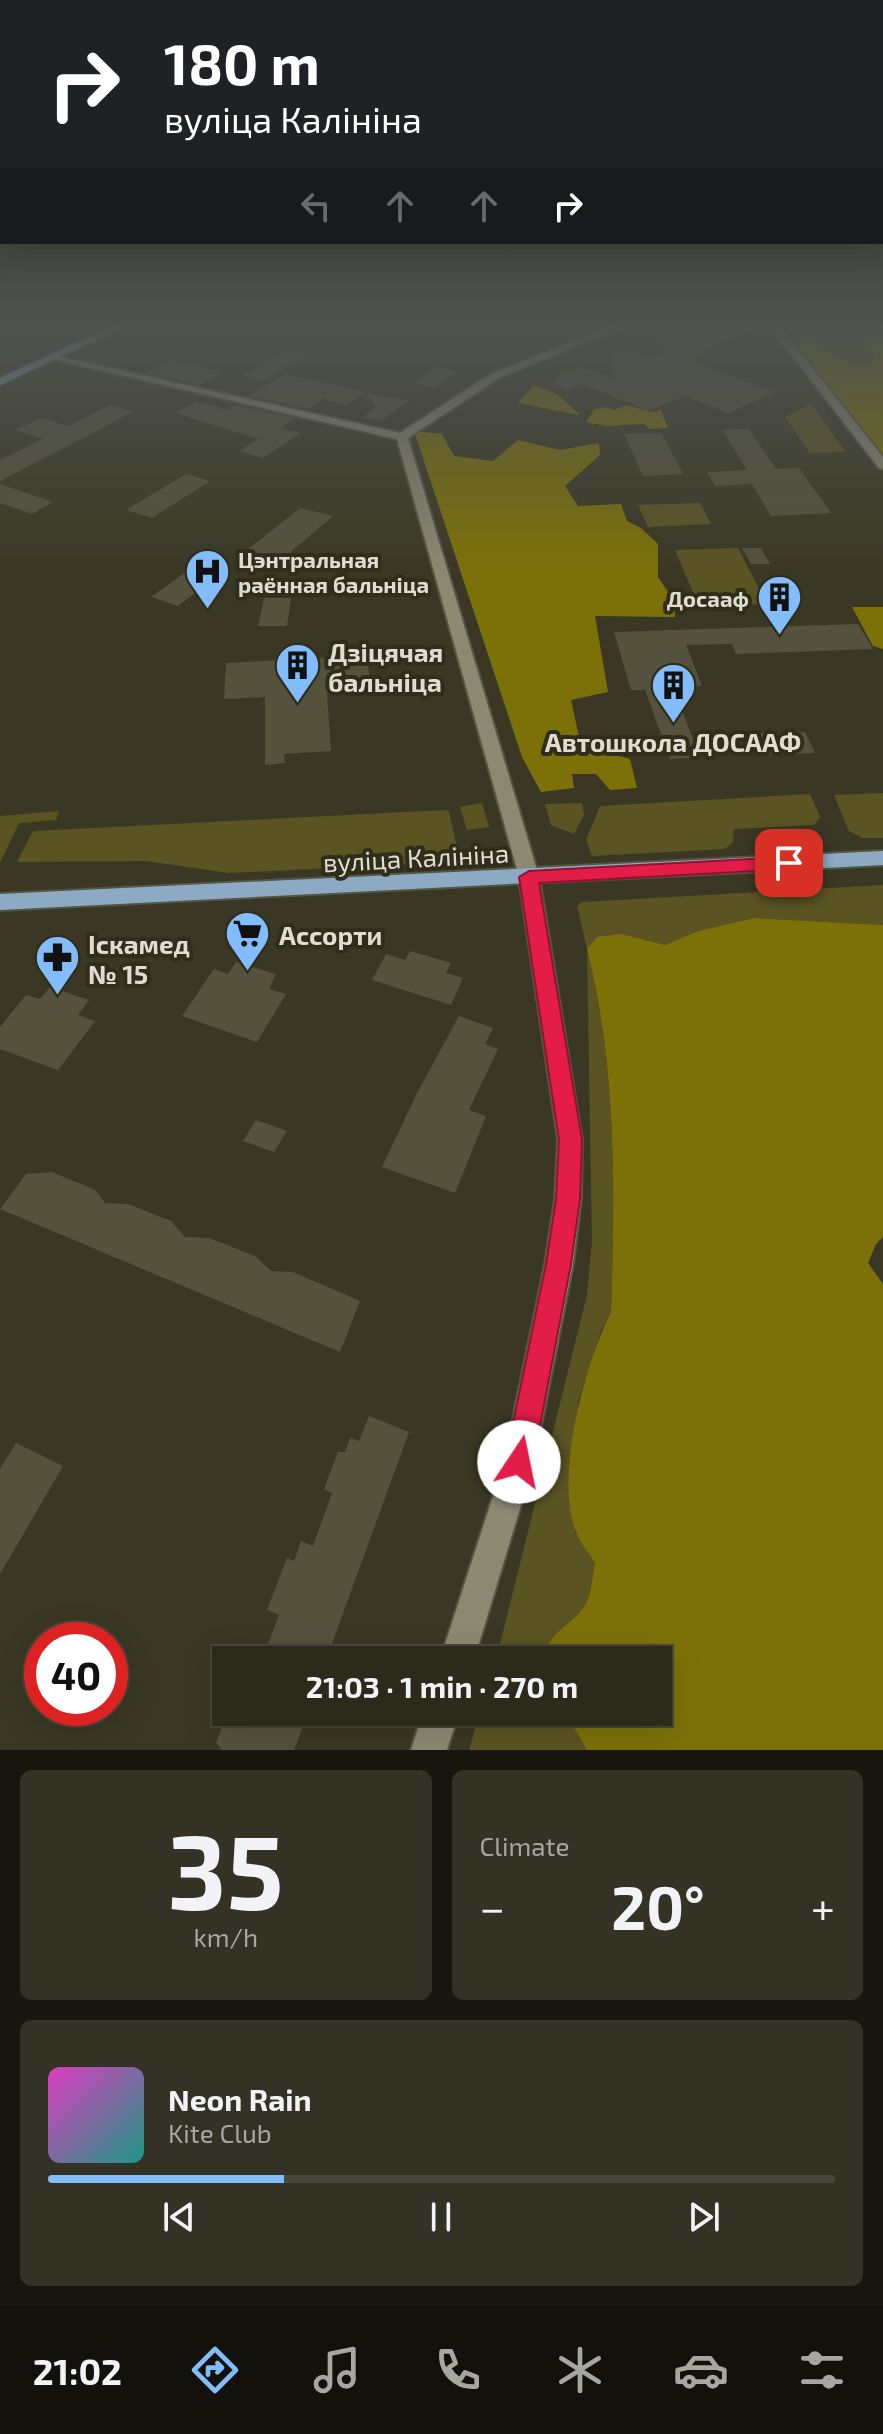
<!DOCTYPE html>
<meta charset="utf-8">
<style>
:root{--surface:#2c2a1b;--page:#343224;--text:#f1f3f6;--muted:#a6a7a3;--line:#48463a;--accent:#83bcfb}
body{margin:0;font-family:"Exo 2",sans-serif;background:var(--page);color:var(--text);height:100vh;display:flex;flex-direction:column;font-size:30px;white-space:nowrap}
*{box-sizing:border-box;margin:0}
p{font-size:26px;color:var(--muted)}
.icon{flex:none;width:44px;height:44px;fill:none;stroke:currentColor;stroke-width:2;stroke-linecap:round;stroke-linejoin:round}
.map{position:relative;height:1750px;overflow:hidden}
.drawer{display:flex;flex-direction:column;gap:20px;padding:20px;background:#18170f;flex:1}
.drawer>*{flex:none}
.guide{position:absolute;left:0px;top:0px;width:884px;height:244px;box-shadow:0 8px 32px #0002,0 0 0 2px var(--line);background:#202124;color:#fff;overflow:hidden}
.speed{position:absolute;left:24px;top:1622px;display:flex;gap:16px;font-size:40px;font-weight:700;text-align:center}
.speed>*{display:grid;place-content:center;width:104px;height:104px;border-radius:50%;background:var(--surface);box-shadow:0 8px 32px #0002,0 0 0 2px var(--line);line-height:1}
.speed .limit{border:12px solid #d22;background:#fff;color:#111}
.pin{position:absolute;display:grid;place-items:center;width:68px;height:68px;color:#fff;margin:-34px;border-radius:16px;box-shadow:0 4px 12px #0006}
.me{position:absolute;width:88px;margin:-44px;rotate:11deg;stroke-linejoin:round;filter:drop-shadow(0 0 6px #0008)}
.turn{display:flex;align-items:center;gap:28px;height:168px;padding:0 32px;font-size:36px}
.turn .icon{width:104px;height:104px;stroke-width:2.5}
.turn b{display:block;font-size:56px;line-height:68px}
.lanes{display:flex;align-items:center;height:76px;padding:0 32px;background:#0003;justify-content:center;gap:40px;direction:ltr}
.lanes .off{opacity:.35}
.big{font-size:60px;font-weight:700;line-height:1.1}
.drawer .card{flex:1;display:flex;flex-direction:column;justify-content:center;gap:12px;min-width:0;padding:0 28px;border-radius:12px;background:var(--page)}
.drawer .dial{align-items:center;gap:0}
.dial b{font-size:104px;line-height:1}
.song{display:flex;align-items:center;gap:24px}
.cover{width:96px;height:96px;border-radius:12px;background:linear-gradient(135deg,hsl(310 70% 55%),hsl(170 70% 35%))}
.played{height:8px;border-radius:4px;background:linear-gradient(90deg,var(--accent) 30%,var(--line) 30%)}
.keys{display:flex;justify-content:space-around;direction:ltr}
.heat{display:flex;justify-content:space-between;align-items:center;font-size:44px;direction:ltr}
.drawer .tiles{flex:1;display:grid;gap:20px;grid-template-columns:1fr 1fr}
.card:last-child{grid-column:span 2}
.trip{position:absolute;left:212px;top:1646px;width:460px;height:80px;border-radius:0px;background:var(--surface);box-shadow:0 8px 32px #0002,0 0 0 2px var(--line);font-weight:700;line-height:80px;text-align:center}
.dock{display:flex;height:128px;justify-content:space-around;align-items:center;background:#12110b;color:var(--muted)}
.dock .icon{width:56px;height:56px}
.dock .current{color:var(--accent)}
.dock b{font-size:36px;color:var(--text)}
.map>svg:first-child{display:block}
.green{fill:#5a5423}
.forest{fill:#7c7109}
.building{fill:#54523d}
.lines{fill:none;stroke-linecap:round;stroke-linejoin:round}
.minor-casing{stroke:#565443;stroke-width:4}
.major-casing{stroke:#565443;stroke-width:4}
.minor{fill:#8c8973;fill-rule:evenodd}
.major{fill:#8caac3;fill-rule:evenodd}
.route{fill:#e11d48;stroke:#92132f;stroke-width:2}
.labels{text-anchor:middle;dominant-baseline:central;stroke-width:8;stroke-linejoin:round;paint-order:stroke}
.far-poi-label{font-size:22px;font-weight:bold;fill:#dfddd1;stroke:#302e1a;text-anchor:start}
.poi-label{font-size:26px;font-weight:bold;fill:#dfddd1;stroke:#302e1a;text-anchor:start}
.street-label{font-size:26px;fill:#dfddd1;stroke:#302e1a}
</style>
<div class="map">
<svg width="883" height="1750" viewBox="0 0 883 1750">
<rect width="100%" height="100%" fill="#3a3824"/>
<g class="green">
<path d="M652,327H684L705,334L673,348L699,357L681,365C664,355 659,346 652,327Z"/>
<path d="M829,327H861L869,332L863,350L873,355V360C847,374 830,344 807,338C801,336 792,338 787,338L783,333L790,328L820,335Z"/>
<path d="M811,404L846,452L810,453L785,417Z"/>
<path d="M700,503L711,524L648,527L638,505Z"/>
<path d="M738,548L767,604L699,606L675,550Z"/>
<path d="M883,793V838H862L849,831L834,795Z"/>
<path d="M810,794L820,817L814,825L734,829L733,842L725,849L592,856L586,840L600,806Z"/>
<path d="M482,803L489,827L467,830L460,807Z"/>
<path d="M582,803L584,815L574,834L551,825L545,804Z"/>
<path d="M446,810L449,811L460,861L457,862L229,873L146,861L17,862L33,831Z"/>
<path d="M59,811L56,820L19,823L0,863V816Z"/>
<path d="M883,885V925L754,918L698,931L665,945L644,940L587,949C617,1068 615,1190 611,1312L601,1331L578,1402L575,1531L595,1563C592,1575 592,1592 586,1603C576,1624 544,1632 545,1660H496L587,1295L592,1241L587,949L577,906L582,902Z"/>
<path d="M480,1712H565L587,1750H469Z"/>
</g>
<g class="forest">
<path d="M869,332L883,336V459L787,338C816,325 841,378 873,360V355L858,345Z"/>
<path d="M534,385L557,394L580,415L518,403Z"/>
<path d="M627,405L651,412L661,410L668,428L649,429L644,424L606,426L586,422L594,410L605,407L614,410Z"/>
<path d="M414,431L442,434L454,456L493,461L518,440L560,450L599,443L600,455L565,486L578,506L621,504L627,521L641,528L658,544V577L674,601L675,617L595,616L608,692L571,700L581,746L630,759L637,788L610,790L596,774H572L574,788L541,792L522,757Z"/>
<path d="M852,607H883V649L873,646Z"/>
<path d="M754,918L883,925V1237L876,1244L868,1263L883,1284V1750H587L565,1712H658V1660H545C544,1632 576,1624 586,1603C592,1592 592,1575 595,1563C589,1553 580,1543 576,1532C554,1476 585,1363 611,1312C615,1190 617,1068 587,949L597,937L621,934L665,945L698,931Z"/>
</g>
<g class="building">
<path d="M722,327L756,328L685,359L775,392L728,413L685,396L648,411L582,384L568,390L553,384L562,373L583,367L614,379L610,354L629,352L648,357L659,355Z"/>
<path d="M288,350L309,354L264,381L242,376Z"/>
<path d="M170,360L223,372L200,385L146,373Z"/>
<path d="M438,367L457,372L434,388L414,383Z"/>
<path d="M286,374L387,397L410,400L381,421L363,417L376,407L365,392L346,405L324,399L308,409L249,396Z"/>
<path d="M196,402L228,410L235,405L294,418L280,428L301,433L263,458L239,451L258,439L175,413Z"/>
<path d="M110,405L133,412L0,481V460L43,439L15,430L41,418L69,426Z"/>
<path d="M749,429L776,469L799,468L831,513L771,516L752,484L715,486L707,472L747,470L722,430Z"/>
<path d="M661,433L662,434L683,474L643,476L624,434Z"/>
<path d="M186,474L210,481L152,518L126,510Z"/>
<path d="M0,484L53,502L32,514L0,503Z"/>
<path d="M300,508L333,516L273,567L237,558Z"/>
<path d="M742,548H761L770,564H751Z"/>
<path d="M205,558L231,566L178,606L151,597Z"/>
<path d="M264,598H291L287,626H258Z"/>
<path d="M858,624L873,649L736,654L732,644L686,645L702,686L673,687L700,757L670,759L645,690H631L614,632Z"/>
<path d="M367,656L371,691L327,694L331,751L284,754L285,763L265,765V697L224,699L226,663Z"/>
<path d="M805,732L815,753L760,755L751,734Z"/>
<path d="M410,951L451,963L446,973L463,978L451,1005L372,980L386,954L405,960Z"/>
<path d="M236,962L276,974L269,989L286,994L257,1042L182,1016L214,969L228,974Z"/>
<path d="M50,987L89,1000L78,1015L95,1021L58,1070L0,1049V1027L26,995L40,999Z"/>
<path d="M459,1016L493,1028L485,1044L498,1049L469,1110L486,1116L455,1193L382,1167L417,1093Z"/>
<path d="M256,1120L287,1131L274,1152L243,1141Z"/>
<path d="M52,1172L95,1190L105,1203L128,1204L171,1221L185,1237L209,1238L255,1256L271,1271L293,1272L360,1301L340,1352L0,1209L26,1174Z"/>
<path d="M369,1416L409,1432L326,1660H262L279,1615L267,1610L287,1558L294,1561L301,1541L313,1546L332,1493L324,1489L338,1452H345L350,1438L359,1441Z"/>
<path d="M16,1443L63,1466L0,1574V1469Z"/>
<path d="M228,1712H308L294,1750H222L216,1743Z"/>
</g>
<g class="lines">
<defs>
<g id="minor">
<path d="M608,327H623L499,378L408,438L539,877L582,1140L581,1199L573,1264L534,1462L474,1660H440L504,1462L545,1264L555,1199L558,1140L519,877L397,439L47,358L52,355L400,433L491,374Z"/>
<path d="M770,327H780L883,457V469L879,468Z"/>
<path d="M875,327H883V334L879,333Z"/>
<path d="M423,1712H459L447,1750H411Z"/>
</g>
<g id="major">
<path d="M110,327H124L0,385V378Z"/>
<path d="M883,851V865L0,910V894Z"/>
</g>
</defs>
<use href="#minor" class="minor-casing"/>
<use href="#major" class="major-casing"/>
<use href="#minor" class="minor"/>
<use href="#major" class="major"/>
</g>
<linearGradient id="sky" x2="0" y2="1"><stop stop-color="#201f14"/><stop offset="0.57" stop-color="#4f5350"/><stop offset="1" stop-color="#4f5350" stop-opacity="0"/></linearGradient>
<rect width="883" height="572" fill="url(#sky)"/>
<path class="route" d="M789,857L798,863L789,869L539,883L582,1140L580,1199L571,1264L533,1462L529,1472L519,1476L510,1472L505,1462L546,1264L556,1199L559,1140L519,877L529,871Z"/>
<defs>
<symbol id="hospital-pin" viewBox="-11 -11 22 30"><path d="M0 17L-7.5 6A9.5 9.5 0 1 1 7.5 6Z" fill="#83bcfb" stroke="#302e1a"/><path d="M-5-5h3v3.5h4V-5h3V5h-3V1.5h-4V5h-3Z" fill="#111"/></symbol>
<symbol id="building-pin" viewBox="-11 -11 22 30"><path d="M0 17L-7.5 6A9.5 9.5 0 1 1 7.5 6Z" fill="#83bcfb" stroke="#302e1a"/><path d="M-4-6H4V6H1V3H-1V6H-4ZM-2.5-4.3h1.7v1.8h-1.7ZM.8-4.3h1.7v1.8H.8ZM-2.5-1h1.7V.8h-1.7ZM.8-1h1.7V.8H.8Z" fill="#111"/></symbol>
<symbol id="supermarket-pin" viewBox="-11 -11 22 30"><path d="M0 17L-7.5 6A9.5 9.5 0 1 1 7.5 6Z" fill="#83bcfb" stroke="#302e1a"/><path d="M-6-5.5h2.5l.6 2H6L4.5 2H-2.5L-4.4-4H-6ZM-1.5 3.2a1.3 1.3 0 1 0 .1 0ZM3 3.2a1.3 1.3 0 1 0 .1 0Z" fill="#111"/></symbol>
<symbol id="pharmacy-pin" viewBox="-11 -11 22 30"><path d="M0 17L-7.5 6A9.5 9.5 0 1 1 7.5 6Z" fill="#83bcfb" stroke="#302e1a"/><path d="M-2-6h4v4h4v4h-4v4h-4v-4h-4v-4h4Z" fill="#111"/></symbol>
</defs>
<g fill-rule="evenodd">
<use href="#hospital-pin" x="182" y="546" width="51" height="69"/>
<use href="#building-pin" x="754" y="572" width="51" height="69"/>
<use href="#building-pin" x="272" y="640" width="51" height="69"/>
<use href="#building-pin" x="648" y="660" width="51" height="69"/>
<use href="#supermarket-pin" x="222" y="908" width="51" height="69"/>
<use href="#pharmacy-pin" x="32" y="932" width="51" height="69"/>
</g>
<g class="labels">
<g class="far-poi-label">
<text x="238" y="559">Цэнтральная<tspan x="238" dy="25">раённая бальніца</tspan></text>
<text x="749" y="598" text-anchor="end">Досааф</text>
</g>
<g class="poi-label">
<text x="328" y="651">Дзіцячая<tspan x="328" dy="30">бальніца</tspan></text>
<text x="673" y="741" text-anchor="middle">Автошкола ДОСААФ</text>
<text x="279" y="934">Ассорти</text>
<text x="88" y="943">Іскамед<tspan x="88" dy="30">№ 15</tspan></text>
</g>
<g class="street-label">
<text transform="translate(416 857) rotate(-3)">вуліца Калініна</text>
</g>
</g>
</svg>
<div class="speed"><div class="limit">40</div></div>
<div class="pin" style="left:789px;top:863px;background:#d93025"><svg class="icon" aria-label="arrive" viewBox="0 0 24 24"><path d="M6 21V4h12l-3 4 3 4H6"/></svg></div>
<svg class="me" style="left:519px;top:1462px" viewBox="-20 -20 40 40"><circle r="19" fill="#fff"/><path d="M0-13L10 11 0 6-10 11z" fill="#e11d48"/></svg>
<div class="trip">21:03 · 1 min · 270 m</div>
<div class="guide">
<div class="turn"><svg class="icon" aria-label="right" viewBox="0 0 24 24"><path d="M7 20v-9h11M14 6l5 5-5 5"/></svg><div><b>180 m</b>вуліца Калініна</div></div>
<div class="lanes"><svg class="icon off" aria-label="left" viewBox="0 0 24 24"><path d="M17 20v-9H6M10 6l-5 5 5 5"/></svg><svg class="icon off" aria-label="ahead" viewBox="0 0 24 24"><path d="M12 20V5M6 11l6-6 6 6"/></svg><svg class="icon off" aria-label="ahead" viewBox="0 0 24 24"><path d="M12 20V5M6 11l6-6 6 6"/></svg><svg class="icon" aria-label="right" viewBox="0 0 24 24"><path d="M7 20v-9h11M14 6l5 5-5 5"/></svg></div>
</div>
</div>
<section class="drawer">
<div class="tiles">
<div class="card dial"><b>35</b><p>km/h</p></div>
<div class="card"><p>Climate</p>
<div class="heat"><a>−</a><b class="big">20°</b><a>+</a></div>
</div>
<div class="card">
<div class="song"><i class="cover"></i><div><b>Neon Rain</b><p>Kite Club</p></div></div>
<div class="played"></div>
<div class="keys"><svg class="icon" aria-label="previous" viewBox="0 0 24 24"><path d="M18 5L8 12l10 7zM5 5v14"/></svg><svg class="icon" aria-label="pause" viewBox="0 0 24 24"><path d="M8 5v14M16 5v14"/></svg><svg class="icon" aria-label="next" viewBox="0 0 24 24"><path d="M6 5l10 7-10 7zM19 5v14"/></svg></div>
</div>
</div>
</section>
<nav class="dock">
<b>21:02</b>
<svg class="icon current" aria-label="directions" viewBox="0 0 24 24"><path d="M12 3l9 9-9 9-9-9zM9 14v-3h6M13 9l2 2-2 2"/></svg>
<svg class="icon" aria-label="music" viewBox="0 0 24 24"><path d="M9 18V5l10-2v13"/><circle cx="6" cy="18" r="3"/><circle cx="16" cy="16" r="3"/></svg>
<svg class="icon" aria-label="phone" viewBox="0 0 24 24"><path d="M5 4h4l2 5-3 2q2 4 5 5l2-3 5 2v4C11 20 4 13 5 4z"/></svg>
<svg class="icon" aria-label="climate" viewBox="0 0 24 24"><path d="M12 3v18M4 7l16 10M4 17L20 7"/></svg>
<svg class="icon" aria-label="car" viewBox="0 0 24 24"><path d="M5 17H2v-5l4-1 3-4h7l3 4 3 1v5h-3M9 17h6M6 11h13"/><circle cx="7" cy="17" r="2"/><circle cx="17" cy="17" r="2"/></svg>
<svg class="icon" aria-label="filters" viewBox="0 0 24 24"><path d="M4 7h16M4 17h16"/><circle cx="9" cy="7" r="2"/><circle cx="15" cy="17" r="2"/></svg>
</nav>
